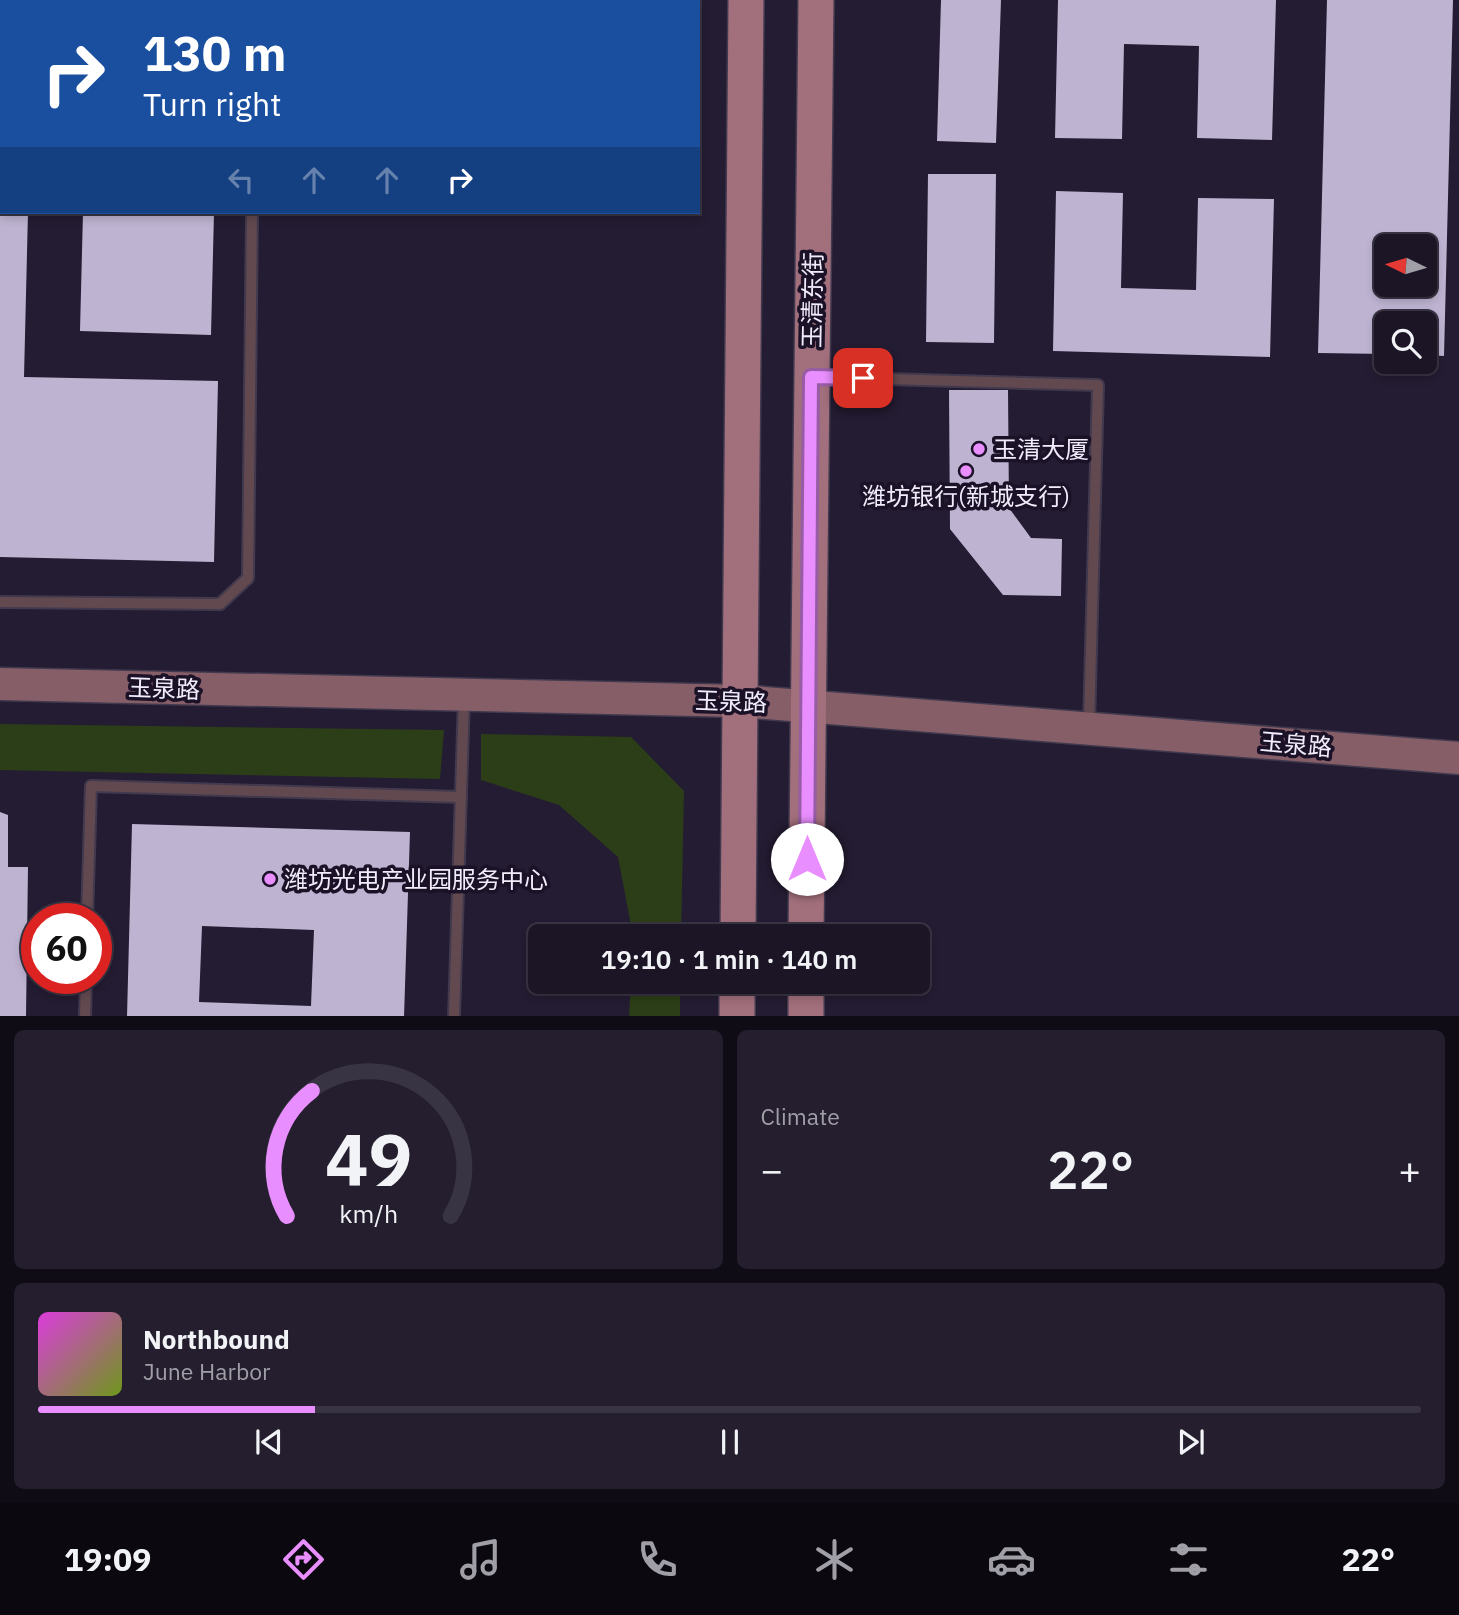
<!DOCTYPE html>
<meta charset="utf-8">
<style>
:root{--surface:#1b1526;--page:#241e2e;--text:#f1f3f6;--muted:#a09fa7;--line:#393443;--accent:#e98efe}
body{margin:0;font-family:"IBM Plex Sans","Noto Sans SC",sans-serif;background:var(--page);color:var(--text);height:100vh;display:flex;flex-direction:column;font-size:26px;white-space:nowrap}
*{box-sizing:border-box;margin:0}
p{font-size:23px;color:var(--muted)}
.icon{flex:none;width:38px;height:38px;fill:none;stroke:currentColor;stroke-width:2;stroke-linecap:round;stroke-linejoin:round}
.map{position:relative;height:1016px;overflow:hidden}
.panel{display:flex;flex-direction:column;gap:14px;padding:14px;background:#0f0c15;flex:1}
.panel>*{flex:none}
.hud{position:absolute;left:0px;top:0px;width:700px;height:214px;box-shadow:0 4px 10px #0003,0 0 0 2px var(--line);background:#1a4fa0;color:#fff;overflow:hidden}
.needle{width:46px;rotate:275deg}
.fabs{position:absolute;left:1374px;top:234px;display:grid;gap:14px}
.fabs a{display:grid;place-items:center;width:63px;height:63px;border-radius:10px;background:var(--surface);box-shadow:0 4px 10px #0003,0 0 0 2px var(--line);font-size:35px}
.speed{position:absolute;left:21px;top:903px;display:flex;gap:14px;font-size:35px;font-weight:700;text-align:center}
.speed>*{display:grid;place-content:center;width:91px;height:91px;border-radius:50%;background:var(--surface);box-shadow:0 4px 10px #0003,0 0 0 2px var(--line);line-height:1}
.speed .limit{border:10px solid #d22;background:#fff;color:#111}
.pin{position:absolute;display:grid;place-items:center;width:60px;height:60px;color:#fff;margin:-30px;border-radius:14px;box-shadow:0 4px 10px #0006}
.me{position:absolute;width:77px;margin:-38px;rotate:0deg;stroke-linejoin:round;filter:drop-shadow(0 0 5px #0008)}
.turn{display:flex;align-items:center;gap:24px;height:147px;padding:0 28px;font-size:32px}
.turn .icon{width:91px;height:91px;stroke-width:2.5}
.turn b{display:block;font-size:49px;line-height:60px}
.lanes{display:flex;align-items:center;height:66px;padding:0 28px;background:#0003;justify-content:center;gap:35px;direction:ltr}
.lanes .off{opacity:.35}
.big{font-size:52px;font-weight:600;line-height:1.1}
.panel .card{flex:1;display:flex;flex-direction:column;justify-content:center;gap:10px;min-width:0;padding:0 24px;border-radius:10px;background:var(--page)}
.panel .dial{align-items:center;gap:0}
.dial svg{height:182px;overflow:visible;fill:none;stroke:var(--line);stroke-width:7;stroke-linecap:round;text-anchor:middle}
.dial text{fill:var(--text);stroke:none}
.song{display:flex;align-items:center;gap:21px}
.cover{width:84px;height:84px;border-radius:10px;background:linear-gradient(135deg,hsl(300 70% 55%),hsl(80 70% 35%))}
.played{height:7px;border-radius:4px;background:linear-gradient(90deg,var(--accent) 20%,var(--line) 20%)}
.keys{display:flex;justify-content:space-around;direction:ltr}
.heat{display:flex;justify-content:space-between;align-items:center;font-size:38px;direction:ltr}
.panel .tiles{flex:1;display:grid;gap:14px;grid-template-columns:1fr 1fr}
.card:last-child{grid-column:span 2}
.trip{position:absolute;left:528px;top:924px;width:402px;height:70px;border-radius:10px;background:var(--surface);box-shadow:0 4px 10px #0003,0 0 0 2px var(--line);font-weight:600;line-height:70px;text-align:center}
.tab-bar{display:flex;height:112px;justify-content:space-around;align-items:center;background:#0b080f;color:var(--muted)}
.tab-bar .icon{width:49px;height:49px}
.tab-bar .active{color:var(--accent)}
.tab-bar b{font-size:32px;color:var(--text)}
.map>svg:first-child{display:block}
.green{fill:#2c3e18}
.building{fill:#beb4d2;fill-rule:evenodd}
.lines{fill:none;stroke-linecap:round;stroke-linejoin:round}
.lane-casing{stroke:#41394e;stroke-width:14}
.secondary-casing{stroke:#41394e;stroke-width:35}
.primary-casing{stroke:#41394e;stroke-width:38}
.lane{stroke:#62494f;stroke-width:10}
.secondary{stroke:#865e68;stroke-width:32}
.primary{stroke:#a26f7c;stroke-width:35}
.route-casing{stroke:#975ca5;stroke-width:18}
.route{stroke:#e98efe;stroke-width:12}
.poi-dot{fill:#e98efe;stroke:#1b1228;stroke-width:2.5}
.labels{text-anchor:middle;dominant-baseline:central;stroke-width:7;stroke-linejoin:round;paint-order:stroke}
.street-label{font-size:24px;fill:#f1ecfc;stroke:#1b1228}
.poi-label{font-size:24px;fill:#f1ecfc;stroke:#1b1228;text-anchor:start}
</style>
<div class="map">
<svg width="1459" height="1017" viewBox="0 0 1459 1017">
<rect width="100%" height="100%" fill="#241c32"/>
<g class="green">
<path d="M0,724L444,730L440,779L0,770Z"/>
<path d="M481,734L631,737L684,791L681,936H633L618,857L559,805L481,780Z"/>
<path d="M631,982H680V1016H629Z"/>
</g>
<g class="building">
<path d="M941,0H1001L996,143L937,141Z"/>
<path d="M1058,0H1276L1272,140L1197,138L1199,46L1124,44L1122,139L1055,138Z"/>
<path d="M1327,0H1453L1444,356L1424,355V324H1386V354L1318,353ZM1386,247H1424V285H1386Z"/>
<path d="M928,174H996L994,343L926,342Z"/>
<path d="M1056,191L1123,193L1121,288L1196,290L1198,198L1274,199L1270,357L1053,351Z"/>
<path d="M0,212H28L24,377L218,381L214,562L0,557Z"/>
<path d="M83,212H214L211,335L80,331Z"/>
<path d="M949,390H1008L1009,508L1031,538L1062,539L1061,596L1003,595L950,529Z"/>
<path d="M0,812L8,815V867H28L26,1017H0Z"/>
<path d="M132,824L410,832L404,1017H127ZM202,926L314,930L311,1006L199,1002Z"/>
</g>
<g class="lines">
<defs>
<g id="lane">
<path d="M254,2V0"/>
<path d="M0,27H2"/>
<path d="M817,377L1098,385L1089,725"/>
<path d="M0,602L220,604L248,578L252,212"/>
<path d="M87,919L91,786L461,797"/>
<path d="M85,1017L86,978"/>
<path d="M454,1017L464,697"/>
</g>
<path id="secondary" d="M0,684L740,701L1459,758"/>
<g id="primary">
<path d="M738,936L746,0"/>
<path d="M806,936L816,0"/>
<path d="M737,1017V982"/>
<path d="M806,1017V982"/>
</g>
</defs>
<use href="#lane" class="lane-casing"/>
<use href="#secondary" class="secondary-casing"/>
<use href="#primary" class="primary-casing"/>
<use href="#lane" class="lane"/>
<use href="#secondary" class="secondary"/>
<use href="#primary" class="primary"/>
</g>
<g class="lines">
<defs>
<path id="route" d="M807,859L811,377L863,378"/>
</defs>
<use href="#route" class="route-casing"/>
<use href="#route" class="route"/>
</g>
<g class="poi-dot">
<circle cx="979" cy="449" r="7"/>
<circle cx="966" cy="471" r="7"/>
<circle cx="270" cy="879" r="7"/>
</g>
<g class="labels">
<g class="street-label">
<text transform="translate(812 300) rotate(-89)">玉清东街</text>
<text transform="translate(164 688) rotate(2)">玉泉路</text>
<text transform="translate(731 701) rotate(2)">玉泉路</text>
<text transform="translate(1296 744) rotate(5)">玉泉路</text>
</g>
<g class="poi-label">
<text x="993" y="449">玉清大厦</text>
<text x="966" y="496" text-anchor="middle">潍坊银行(新城支行)</text>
<text x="284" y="879">潍坊光电产业园服务中心</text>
</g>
</g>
</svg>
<div class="fabs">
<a><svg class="needle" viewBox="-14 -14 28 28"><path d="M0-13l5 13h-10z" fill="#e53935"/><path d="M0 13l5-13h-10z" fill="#a09fa7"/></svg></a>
<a><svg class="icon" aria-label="search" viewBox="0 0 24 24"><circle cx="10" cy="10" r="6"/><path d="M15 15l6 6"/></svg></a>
</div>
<div class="speed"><div class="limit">60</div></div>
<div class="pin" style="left:863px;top:378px;background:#d93025"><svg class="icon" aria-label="arrive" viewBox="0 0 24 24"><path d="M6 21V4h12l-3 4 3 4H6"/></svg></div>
<svg class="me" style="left:807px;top:859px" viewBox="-20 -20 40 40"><circle r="19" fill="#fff"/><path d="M0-13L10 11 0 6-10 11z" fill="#e98efe"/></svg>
<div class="trip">19:10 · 1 min · 140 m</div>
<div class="hud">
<div class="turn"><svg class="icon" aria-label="right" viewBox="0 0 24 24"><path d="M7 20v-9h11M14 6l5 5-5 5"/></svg><div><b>130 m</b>Turn right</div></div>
<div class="lanes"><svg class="icon off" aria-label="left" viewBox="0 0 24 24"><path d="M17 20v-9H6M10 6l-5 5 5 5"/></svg><svg class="icon off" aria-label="ahead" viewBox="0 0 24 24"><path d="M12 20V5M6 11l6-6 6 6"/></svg><svg class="icon off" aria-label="ahead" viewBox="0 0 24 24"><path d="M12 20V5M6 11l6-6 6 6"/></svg><svg class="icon" aria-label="right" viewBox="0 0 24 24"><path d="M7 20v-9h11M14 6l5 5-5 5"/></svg></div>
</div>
</div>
<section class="panel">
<div class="tiles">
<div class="card dial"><svg viewBox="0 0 100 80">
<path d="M14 69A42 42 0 1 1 86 69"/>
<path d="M14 69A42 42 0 0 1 25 14" stroke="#e98efe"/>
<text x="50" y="56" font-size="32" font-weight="700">49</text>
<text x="50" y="72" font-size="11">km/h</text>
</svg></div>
<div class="card"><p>Climate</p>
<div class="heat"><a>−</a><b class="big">22°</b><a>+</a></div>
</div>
<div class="card">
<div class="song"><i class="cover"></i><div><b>Northbound</b><p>June Harbor</p></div></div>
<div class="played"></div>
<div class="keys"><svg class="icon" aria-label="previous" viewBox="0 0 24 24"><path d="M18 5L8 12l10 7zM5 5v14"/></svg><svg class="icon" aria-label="pause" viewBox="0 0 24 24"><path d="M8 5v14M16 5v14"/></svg><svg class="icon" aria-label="next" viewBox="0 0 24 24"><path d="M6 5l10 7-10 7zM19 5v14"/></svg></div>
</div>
</div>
</section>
<nav class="tab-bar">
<b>19:09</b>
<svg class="icon active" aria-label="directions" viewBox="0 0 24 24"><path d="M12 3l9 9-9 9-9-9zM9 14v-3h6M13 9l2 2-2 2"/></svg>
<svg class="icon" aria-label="music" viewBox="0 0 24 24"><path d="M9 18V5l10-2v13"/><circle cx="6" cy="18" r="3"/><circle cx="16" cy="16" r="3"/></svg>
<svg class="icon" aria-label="phone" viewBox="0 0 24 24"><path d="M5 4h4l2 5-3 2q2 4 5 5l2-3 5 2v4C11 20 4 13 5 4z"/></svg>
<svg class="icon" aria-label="climate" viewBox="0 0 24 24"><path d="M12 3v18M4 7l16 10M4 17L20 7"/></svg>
<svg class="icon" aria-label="car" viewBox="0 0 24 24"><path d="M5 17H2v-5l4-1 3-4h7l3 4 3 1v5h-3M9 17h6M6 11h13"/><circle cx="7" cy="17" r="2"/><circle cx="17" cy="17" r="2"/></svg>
<svg class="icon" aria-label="filters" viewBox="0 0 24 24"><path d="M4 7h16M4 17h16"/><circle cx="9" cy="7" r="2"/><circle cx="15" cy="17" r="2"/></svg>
<b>22°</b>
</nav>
